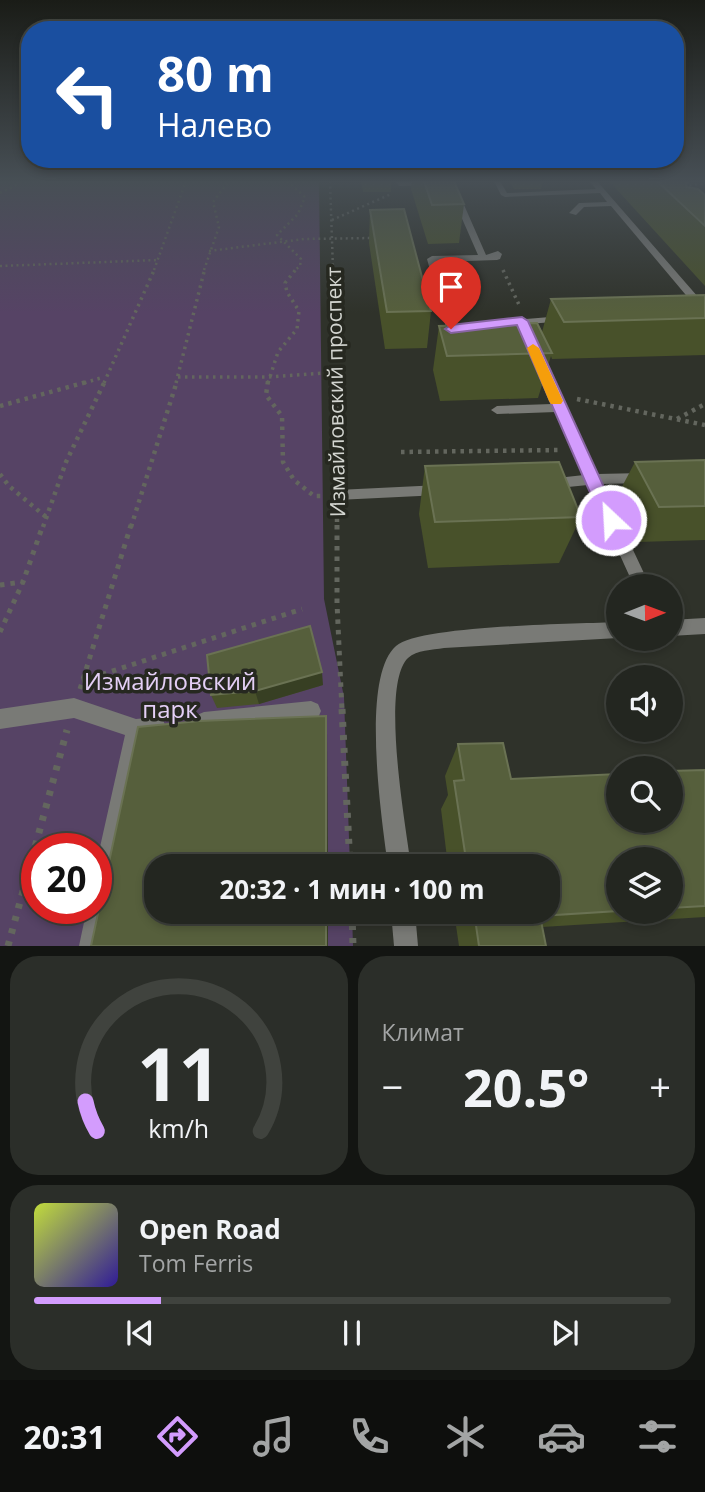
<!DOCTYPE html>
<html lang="ru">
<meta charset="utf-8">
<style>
:root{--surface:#232620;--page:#2b2e29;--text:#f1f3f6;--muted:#a3a5a5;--line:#40433e;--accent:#d39cfd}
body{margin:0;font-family:"Open Sans",sans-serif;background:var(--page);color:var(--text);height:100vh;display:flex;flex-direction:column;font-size:26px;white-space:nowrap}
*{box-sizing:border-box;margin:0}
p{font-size:23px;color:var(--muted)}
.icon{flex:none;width:38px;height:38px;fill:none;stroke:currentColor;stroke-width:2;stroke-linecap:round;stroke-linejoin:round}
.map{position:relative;height:946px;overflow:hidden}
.sheet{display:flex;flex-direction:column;gap:10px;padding:10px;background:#131512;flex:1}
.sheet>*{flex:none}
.guide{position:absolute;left:21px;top:21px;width:663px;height:147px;border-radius:28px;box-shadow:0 4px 10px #0003,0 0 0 2px var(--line);background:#1a4fa0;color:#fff;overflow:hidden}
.needle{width:46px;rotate:89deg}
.buttons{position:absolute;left:606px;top:574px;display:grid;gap:14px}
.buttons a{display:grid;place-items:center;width:77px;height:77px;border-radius:50%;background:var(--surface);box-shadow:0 4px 10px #0003,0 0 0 2px var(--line);font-size:35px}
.speed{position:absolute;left:21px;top:833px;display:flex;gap:14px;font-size:35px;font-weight:700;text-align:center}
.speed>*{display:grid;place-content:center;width:91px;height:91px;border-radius:50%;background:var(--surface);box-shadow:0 4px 10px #0003,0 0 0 2px var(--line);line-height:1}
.speed .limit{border:10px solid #d22;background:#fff;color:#111}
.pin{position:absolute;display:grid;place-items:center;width:60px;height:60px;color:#fff;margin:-72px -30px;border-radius:50% 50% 50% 0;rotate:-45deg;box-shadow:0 0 7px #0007}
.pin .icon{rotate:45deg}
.me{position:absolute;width:77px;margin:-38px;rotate:335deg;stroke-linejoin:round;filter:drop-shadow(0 0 5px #0008)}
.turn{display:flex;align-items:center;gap:24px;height:147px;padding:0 21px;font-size:32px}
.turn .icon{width:91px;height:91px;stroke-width:2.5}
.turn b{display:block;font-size:49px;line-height:60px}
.big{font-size:52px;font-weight:700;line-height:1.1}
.sheet .tile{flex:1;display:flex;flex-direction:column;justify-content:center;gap:10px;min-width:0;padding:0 24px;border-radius:28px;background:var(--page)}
.sheet .dial{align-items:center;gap:0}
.dial svg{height:182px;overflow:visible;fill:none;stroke:var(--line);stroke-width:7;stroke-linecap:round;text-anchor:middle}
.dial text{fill:var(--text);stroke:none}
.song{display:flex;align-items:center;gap:21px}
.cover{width:84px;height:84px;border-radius:10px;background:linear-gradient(135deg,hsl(70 70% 55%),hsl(250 70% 35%))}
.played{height:7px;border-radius:4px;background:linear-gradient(90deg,var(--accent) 20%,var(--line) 20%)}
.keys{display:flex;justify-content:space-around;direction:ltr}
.heat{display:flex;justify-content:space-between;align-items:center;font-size:38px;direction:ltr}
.sheet .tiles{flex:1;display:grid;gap:10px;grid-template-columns:1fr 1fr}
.tile:last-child{grid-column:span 2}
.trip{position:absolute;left:144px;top:854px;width:416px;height:70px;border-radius:28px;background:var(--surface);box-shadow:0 4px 10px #0003,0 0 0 2px var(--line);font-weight:700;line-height:70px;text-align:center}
.menu{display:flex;height:112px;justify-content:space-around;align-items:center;background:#0e0f0d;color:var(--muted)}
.menu .icon{width:49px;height:49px}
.menu .current{color:var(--accent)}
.menu b{font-size:32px;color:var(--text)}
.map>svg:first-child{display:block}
.green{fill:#564365;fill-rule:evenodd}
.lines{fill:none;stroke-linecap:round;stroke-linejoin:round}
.path-far4{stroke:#63665e;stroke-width:2.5;stroke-dasharray:2 3.5;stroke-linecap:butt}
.path-far3{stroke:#63665e;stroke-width:3.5;stroke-dasharray:2.5 4.5;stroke-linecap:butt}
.path-far2{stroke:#63665e;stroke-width:4.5;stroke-dasharray:3.5 5;stroke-linecap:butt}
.path-far1{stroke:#63665e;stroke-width:5;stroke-dasharray:4.5 6;stroke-linecap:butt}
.path{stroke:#63665e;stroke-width:7;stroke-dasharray:5 8;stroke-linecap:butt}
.lane{fill:#797a76;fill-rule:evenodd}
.street{fill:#797a76;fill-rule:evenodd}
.wall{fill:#48512a;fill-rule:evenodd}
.shaded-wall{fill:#373f23}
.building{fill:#565f3c;stroke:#6a7253;stroke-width:2}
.route{fill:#d39cfd;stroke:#8965a4;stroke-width:2}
.slow{fill:#f59e0b}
.labels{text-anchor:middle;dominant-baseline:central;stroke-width:7;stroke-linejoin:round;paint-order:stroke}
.street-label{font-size:21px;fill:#d3d5d0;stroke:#262820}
.near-park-label{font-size:24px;fill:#e4cff6;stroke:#262820}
</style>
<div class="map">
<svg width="705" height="946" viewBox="0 0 705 946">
<rect width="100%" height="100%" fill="#2f322a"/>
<path class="green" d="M0,181H319L324,599L344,697L350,866H156V912H352L353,946H0ZM37,849H96V908H37Z"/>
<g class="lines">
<g class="path-far4">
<path d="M287,181L305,197L298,214L277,235L301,259L300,266L295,270"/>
<path d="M330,181L333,270"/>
<path d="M684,185L705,184"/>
<path d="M0,193L24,181"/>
<path d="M332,220L391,194"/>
<path d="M209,251L304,239L372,238"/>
<path d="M0,266L158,260"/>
<path d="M154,270L186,181"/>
<path d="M204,270L219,227L213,202L229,181"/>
</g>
<g class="path-far3">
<path d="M333,268L337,383"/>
<path d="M503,270L520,307"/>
<path d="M178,377H268L337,372"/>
<path d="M84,383L104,377"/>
<path d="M104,383L155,268"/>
<path d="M176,383L205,268"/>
<path d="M268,383L278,352L297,329L299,311L287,292L285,283L297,268"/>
</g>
<g class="path-far2">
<path d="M268,381L266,395L282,416L283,462L294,480L314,496H321"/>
<path d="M337,381V477"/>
<path d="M577,399L705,425"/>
<path d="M0,406L90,381"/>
<path d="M677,419L705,404"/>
<path d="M401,452L559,450"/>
<path d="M0,474L9,486L46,517"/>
<path d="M337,510V527"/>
<path d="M43,527L66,462L105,381"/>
<path d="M131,527L177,381"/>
</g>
<g class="path-far1">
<path d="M337,525V603L342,711"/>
<path d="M0,585L23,582"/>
<path d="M0,632L23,582L43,525"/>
<path d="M82,681L302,609"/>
<path d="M80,689L131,525"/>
</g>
<g class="path">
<path d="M342,709L350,866"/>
<path d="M352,912L353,946"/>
<path d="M8,946L67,730"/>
</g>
<g class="lane">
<path d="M395,181H429L433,183L429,185L399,186Z"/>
<path d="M494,181H500L507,193L596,189L589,181H597L705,305V314L701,313L611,206L584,207L576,215L569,213L579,203L607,202L600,193L505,197L501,195Z"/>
<path d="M457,196L461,198L486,255L498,251L502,254L500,259L497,260L437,262L455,325L562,316L567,319L566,321L528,324L534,339L529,342L524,339L518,325L447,331L427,259L432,256L478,255L453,198Z"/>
<path d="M537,355L543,358L597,474L643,473L650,478L643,483L602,484L650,586H634L588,485L548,489L543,488L541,484L543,480L548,479L584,475L556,412L497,414L491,410L497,406L552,404L531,358Z"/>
<path d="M440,485L445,486L447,490L445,494L440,495L337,500L332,499L330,495L332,491L337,490Z"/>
<path d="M74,698L136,719L156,717L163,720L166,727L163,734L144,738L103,946H79L87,908H96V865L125,735L74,718L0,729V709Z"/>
<path d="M311,701L318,704L321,711L318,718L311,721L204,732L197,729L194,722L197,715L204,712Z"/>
</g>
<g class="street">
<path d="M705,618V634L670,636V620Z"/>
<path d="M618,622V638L444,648C432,650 417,650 408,658C380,685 406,827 411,866H388C382,821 360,677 396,646C420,625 578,624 618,622Z"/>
<path d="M391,912H415L418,946H394Z"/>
</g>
</g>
<g class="wall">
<path d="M361,181H391V192H363Z"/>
<path d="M412,181H454L464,204L459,243L428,244L411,189Z"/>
<path d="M509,181H543L541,189H514Z"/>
<path d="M609,181H688L687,187L705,195V286Z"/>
<path d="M370,210L431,311L427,348L385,349L369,243Z"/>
<path d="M705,295V355L552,359L551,356L538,398L440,401L433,370L439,326L542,332L551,299Z"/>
<path d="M705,460V540L637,542L616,498L635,462Z"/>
<path d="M425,466L581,517L559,563L428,568L419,514Z"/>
<path d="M323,685L259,704L217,708L211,695Z"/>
<path d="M458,744L511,779L705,770V917L542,927L546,946H459L454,912H548V866H448L441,809L448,795L445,776ZM618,859H670V912H618Z"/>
</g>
<g class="shaded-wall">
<path d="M322,672L323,685L259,704L255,691Z"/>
<path d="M326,716L327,730L328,866H326Z"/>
<rect x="326" y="912" width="2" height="34"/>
</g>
<g class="building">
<path d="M424,181H454L464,204L432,205Z"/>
<path d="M657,181H689L686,184L687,187L698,189L705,195V226Z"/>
<path d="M404,209L431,311L387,312L370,210Z"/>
<path d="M705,295V318L564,322L551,299Z"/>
<path d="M537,323L552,353L447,356L439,326Z"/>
<path d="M705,460V506L659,507L635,462Z"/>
<path d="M559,462L581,517L435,522L425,466Z"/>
<path d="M310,626L322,672L255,691L211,695L207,655Z"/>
<path d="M326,716V866H156V912H326V946H91L138,727L199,721Z"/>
<path d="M503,743L511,779L618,774V821H670V771L705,770V906L670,908V859H618V911L540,916L546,946H479L474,912H548V866H467L454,781L464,780L458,744Z"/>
</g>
<linearGradient id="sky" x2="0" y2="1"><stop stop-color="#1a1c17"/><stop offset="0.58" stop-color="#474f55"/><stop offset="1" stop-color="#474f55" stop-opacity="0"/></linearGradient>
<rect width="705" height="313" fill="url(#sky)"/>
<path class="route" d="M522,317L528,321L619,520L617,525H605L602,520L517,325L451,333L445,329L451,325Z"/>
<path class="slow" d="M533,344L539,348L563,401L561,404H551L549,401L527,348Z"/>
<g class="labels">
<g class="street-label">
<text transform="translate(335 392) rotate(-91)">Измайловский проспект</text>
</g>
<g class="near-park-label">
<text x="170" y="680">Измайловский<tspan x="170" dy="28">парк</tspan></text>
</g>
</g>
</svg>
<div class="buttons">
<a><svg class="needle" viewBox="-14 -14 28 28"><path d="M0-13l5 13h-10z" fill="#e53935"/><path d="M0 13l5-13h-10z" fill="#a3a5a5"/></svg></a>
<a><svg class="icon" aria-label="sound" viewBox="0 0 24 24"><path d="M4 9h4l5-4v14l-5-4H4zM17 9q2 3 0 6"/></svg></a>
<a><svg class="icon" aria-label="search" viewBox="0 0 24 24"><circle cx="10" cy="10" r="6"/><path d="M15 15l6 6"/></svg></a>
<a><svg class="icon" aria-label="layers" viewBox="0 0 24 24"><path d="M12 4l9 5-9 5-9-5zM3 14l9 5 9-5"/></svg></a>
</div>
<div class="speed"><div class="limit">20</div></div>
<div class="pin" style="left:451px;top:329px;background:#d93025"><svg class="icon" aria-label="arrive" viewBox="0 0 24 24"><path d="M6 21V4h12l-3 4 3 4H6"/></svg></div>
<svg class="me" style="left:611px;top:520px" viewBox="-20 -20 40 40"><circle r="17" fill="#d39cfd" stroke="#fff" stroke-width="3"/><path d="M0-11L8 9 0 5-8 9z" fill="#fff"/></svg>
<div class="trip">20:32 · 1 мин · 100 m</div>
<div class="guide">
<div class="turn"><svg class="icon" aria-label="left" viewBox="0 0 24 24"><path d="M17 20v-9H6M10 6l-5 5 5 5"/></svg><div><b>80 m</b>Налево</div></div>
</div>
</div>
<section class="sheet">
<div class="tiles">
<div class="tile dial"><svg viewBox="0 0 100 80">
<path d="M14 69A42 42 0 1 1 86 69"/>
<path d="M14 69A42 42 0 0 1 9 56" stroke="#d39cfd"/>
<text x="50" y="56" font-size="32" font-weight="700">11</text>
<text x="50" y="72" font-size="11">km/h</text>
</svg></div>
<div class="tile"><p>Климат</p>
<div class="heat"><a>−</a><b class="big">20.5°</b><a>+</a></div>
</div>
<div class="tile">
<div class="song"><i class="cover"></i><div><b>Open Road</b><p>Tom Ferris</p></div></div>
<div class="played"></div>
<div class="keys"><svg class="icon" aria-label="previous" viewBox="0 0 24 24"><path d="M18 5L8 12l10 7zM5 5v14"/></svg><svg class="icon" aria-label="pause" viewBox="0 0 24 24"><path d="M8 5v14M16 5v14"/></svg><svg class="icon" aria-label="next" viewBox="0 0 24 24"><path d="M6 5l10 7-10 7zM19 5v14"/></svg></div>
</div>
</div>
</section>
<nav class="menu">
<b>20:31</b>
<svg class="icon current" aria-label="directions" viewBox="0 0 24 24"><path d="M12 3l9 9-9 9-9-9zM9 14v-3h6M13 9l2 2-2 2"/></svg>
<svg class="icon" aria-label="music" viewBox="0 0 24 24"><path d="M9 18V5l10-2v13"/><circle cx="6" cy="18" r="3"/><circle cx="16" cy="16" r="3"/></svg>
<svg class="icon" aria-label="phone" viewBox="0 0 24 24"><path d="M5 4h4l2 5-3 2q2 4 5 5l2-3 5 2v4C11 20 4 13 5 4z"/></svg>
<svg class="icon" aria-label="climate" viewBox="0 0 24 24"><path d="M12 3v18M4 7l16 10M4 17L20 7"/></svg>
<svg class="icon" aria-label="car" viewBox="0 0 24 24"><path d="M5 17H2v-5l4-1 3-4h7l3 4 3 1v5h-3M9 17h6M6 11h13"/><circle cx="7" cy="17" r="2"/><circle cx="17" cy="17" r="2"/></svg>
<svg class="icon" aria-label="filters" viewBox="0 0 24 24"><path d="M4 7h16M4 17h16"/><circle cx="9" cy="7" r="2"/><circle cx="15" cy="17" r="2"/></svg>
</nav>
